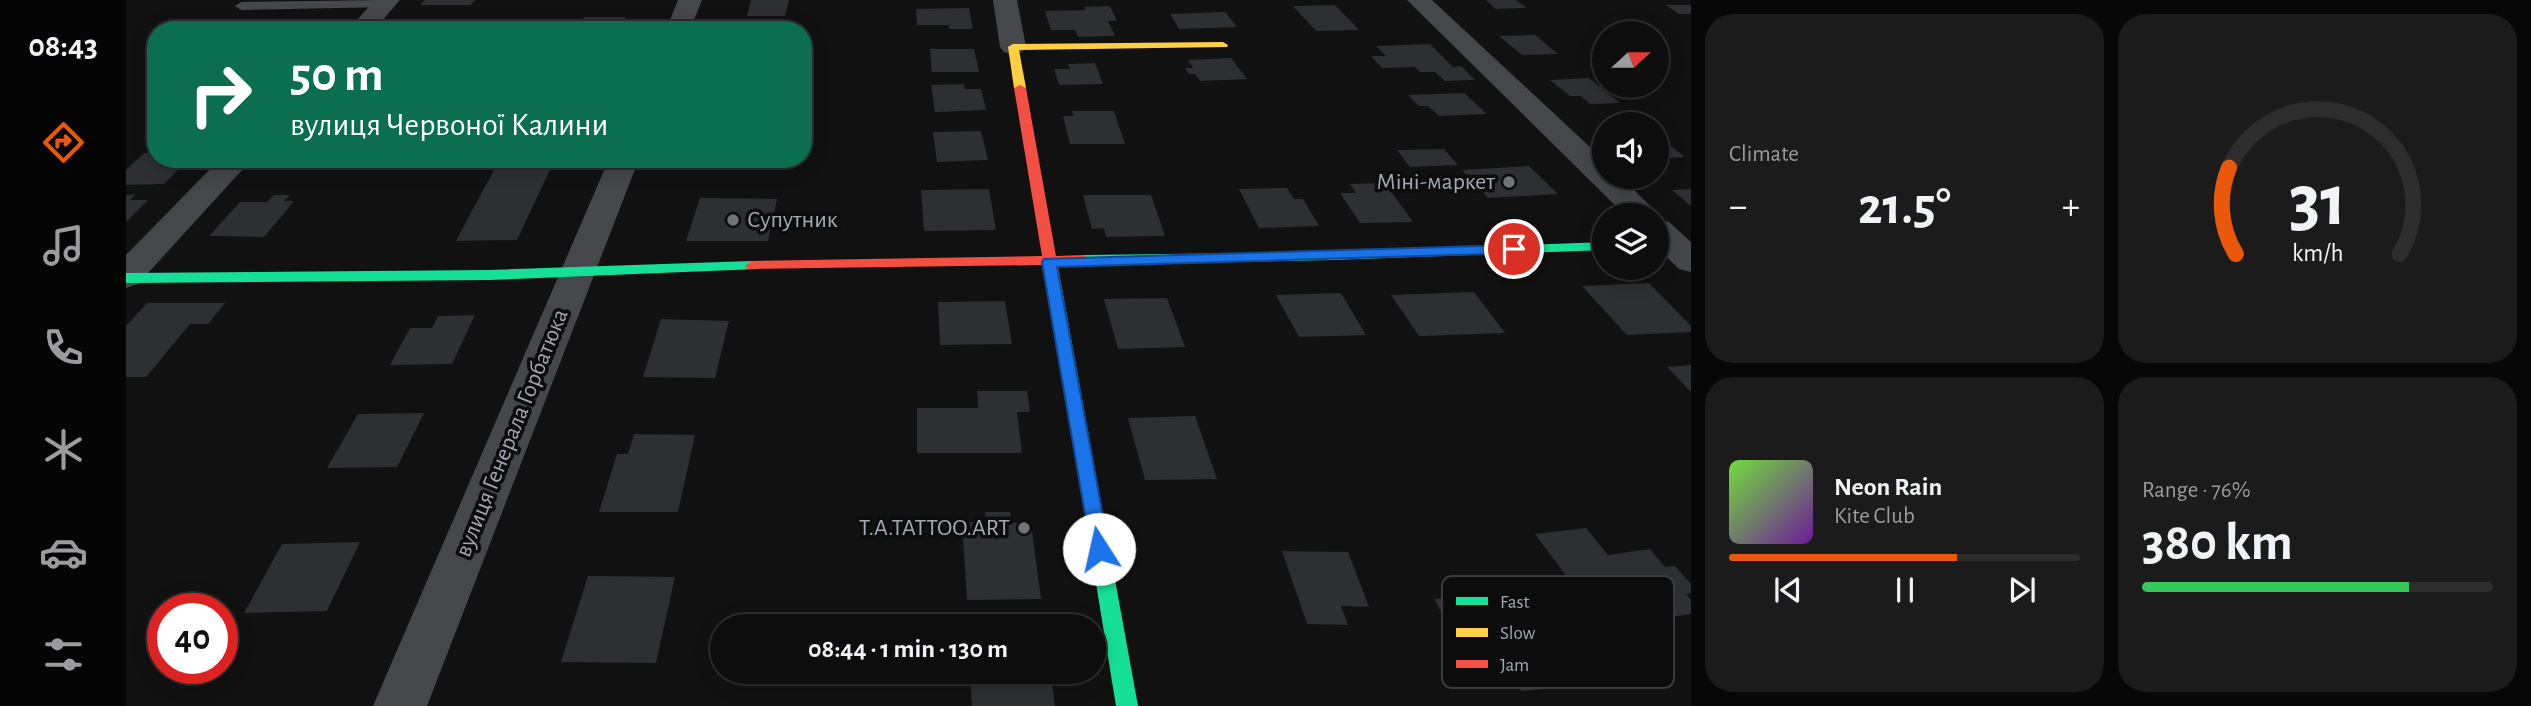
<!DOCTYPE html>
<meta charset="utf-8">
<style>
:root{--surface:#0d0d0e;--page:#1b1b1c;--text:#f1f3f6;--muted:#9a9c9e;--line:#2d2d2e;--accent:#ea580c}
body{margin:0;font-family:"Alegreya Sans",sans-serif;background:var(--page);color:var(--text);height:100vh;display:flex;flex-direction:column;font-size:26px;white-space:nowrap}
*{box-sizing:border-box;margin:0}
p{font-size:23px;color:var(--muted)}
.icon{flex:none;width:38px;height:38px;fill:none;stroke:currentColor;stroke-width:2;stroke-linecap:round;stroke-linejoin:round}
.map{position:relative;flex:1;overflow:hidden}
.details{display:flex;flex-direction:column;gap:14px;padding:14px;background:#070708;width:840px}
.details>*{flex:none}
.guide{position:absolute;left:21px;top:21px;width:665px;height:147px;border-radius:28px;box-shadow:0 4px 18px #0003,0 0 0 2px var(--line);background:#0b6e4f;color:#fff;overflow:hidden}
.needle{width:46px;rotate:69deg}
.buttons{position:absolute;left:1466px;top:21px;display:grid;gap:14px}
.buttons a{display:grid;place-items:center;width:77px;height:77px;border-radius:50%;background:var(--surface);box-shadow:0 4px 18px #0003,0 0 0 2px var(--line);font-size:35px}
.speed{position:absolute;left:21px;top:593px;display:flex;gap:14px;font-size:35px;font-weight:700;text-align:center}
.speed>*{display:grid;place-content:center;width:91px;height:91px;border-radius:50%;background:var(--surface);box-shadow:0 4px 18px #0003,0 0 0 2px var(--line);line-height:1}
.speed .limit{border:10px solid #d22;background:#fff;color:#111}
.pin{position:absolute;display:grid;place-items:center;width:60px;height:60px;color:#fff;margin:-30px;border:4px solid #fff;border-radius:50%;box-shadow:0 2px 7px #0007}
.me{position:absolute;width:77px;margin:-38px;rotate:350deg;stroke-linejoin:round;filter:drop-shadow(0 0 5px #0008)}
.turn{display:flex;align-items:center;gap:24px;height:147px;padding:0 28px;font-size:32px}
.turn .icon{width:91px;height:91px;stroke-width:2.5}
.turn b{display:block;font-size:49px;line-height:60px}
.big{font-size:52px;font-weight:600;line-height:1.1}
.details .card{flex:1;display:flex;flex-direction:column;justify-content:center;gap:10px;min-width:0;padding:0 24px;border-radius:28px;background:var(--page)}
.details .dial{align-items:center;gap:0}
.dial svg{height:182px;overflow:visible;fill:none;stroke:var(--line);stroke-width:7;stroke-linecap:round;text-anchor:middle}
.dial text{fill:var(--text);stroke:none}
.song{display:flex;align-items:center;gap:21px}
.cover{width:84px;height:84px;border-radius:10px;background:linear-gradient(135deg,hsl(100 70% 55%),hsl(280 70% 35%))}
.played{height:7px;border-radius:4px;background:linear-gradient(90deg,var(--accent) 65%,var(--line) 65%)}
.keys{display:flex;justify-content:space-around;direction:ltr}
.heat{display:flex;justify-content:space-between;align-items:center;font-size:38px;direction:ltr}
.charge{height:10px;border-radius:5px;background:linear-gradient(90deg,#34c759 76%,var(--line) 0)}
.details .tiles{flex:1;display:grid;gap:14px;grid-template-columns:repeat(2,1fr)}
.trip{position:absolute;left:584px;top:614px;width:396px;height:70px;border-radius:35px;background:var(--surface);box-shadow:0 4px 18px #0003,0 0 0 2px var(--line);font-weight:600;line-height:70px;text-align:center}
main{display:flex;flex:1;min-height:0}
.tab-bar{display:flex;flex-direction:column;width:126px;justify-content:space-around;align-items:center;background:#050506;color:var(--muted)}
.tab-bar .icon{width:49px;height:49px}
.tab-bar .on{color:var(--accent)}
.tab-bar b{font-size:32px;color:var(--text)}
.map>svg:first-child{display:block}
.building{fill:#2e2f32}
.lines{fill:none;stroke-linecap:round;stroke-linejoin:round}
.lane{fill:#45474b;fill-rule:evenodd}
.street{fill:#45474b;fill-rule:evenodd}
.fast{fill:#16e098;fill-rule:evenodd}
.slow{fill:#ffcf43;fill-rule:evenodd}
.jam{fill:#f24e42;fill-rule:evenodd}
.route{fill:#1a73e8;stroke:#114b97;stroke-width:2}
.poi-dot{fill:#6f747b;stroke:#0c0c0d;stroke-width:2.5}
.labels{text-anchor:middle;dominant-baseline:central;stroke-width:7;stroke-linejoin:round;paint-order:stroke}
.poi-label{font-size:24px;fill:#a1a9b4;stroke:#0c0c0d;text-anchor:end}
.street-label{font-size:24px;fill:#a1a9b4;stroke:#0c0c0d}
.key{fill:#0c0c0d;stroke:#393b3f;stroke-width:2}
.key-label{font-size:19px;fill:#a1a9b4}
</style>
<main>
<nav class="tab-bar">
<b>08:43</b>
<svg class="icon on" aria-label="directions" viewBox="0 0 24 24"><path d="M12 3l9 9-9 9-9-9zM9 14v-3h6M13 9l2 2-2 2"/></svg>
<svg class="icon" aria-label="music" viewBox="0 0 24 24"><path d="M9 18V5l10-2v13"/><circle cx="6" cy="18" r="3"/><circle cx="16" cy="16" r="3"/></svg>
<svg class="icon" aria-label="phone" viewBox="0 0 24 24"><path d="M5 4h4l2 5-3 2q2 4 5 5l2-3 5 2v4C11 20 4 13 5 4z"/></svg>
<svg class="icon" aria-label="climate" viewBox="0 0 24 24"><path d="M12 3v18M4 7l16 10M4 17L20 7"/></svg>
<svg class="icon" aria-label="car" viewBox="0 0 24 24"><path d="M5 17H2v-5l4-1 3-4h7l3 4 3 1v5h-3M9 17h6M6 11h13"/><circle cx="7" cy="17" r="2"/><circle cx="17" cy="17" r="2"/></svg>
<svg class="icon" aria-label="filters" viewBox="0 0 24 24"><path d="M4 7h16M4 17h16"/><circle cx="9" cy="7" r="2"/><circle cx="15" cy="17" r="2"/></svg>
</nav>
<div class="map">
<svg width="1565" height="706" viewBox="0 0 1565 706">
<rect width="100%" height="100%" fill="#111112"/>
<g class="building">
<path d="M299,0H349L345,5H294Z"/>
<path d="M625,0H663L659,16H621Z"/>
<path d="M1360,0H1390L1401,8L1370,9Z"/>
<path d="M1209,5L1233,30L1190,31L1167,6Z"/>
<path d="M1540,5H1565V14H1553Z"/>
<path d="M984,6L991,21H982L989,36L952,37L949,30H925L919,11L960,10L958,7Z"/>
<path d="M843,8L847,29H823V25H791L790,9Z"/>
<path d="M1099,12L1111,27L1053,29L1044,14Z"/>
<path d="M458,17H500L494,30H451Z"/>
<path d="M204,24L199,30H156L161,25Z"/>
<path d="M636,24H645L644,27H655V30H621L622,27H635Z"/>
<path d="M275,26H339L336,30H272Z"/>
<path d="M1409,35L1432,54L1396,55L1373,36Z"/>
<path d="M1304,44L1327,67L1335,66L1349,80L1319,81L1309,72H1294L1289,67L1256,68L1245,56H1260L1250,46Z"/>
<path d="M804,49H848L853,72H806Z"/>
<path d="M1105,58L1121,79L1074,81L1069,74H1063L1059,68H1067L1062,60Z"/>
<path d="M969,63L977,84L933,85L928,69H944L942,64Z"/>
<path d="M1463,78L1494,103L1464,104L1455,96H1444L1424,80Z"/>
<path d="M838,84L839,89H855L860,110L809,112L805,85Z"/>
<path d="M1338,93L1361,114L1313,116L1302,106H1293L1282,95Z"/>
<path d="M946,111H988L999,144H944L937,116H948Z"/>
<path d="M855,131L862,160L811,162L807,132Z"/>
<path d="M1531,135L1559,157L1538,158L1544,163L1531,164Z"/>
<path d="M1318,149L1332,165L1284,167L1271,150Z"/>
<path d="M18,153H30V159H62L38,184L0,185V170Z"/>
<path d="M408,159H429L391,240L330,241L369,168H404Z"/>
<path d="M580,159H629L637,160L636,165L578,166Z"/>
<path d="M1403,166L1432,194L1362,198L1336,170Z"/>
<path d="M1259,183L1287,222L1234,223L1214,193H1230L1224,184Z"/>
<path d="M1161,188L1168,199H1177L1193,226L1133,228L1113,189Z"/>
<path d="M863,189L870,230L798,231L795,190Z"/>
<path d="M1565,189V206L1546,190Z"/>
<path d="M10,194L4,200H22L0,222V195Z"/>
<path d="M148,195H164L158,201H168L138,237L83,236L114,202H141Z"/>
<path d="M957,195H1025L1039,236L980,237L978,228L966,229Z"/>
<path d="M574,198L651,199L642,241H560Z"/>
<path d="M1523,283L1565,326V332L1501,335L1456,286Z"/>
<path d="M1348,292L1379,333L1293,336L1265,295Z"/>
<path d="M1215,293L1240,335L1173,337L1150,295Z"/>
<path d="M1041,298L1059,347L992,349L978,299Z"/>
<path d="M879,301L886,344L814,345L812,302Z"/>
<path d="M21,303H99L82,324H64L20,377H0V326Z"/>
<path d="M349,315L326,364L264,365L284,328H306L312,316Z"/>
<path d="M535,319L603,321L589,378L517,377Z"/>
<path d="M1565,365V392L1541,367Z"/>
<path d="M851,391H901L904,412H891L896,453H791V408H852Z"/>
<path d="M298,413L271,467L201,468L232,414Z"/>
<path d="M1069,416L1091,479L1019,480L1002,418Z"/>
<path d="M508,434L569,435L552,512H473L491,454H502Z"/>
<path d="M859,512H884L886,523H905L915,599L841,600L836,522H860Z"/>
<path d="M1460,528L1482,555L1524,549L1539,567L1549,566L1565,584V593L1560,594L1565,600V614L1478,627L1409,534Z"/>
<path d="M234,542L201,611L118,613L156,544Z"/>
<path d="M1156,551L1222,552L1243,607L1215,606L1222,625L1181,624Z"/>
<path d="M462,576L549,577L530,663L435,662Z"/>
<path d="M1401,592L1412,610L1438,607L1489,683L1395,691L1381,668L1348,671L1308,599Z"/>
<path d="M869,672L925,674L929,706H846L844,676L869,675Z"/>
</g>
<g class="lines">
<path class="lane" d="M258,0L264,4L262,7L115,10L109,6L115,2Z"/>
<g class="street">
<path d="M249,0H274L248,30H222Z"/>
<path d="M552,0H576L564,30H540Z"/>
<path d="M867,0H891L900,47L896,52L887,55L878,52L874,47Z"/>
<path d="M1281,0H1306L1479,161V177H1495L1533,215L1531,218V215H1499Z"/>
<path d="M94,159H126L12,284L0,288V255Z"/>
<path d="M483,159H513L301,706H247Z"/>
<path d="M1531,219L1543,222L1565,242V272L1553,269L1531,248Z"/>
</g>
<g class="fast">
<path d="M1479,242V250L1206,260L958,265L951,260L958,255L1206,252Z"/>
<path d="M626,261L633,266L631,269L363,280L0,283V273L363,270Z"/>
<path d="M928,278L935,283L1012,706H990L921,283Z"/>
</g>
<path class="slow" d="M1097,42L1102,45L1101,47L893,50L900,88L894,91L888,88L882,47L887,44Z"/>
<path class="jam" d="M894,85L900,88L930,256L958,255L965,260L958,265H932L935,283L933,286H923L918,265L621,269L619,266L626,261L916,256L888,88Z"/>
</g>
<path class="route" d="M1388,245L1395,249L1393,253L931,267L983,549L980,555L973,558L966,555L916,262L918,259Z"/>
<g class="poi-dot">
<circle cx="1383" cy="182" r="7"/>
<circle cx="607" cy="220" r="7"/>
<circle cx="898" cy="528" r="7"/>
</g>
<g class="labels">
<g class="poi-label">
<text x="1369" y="182">Міні-маркет</text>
<text x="621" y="220" text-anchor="start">Супутник</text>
<text x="884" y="528">T.A.TATTOO.ART</text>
</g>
<g class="street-label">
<text transform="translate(386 433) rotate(-68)">вулиця Генерала Горбатюка</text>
</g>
</g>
<rect x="1316" y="576" width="232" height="112" rx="10" class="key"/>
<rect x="1330" y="597" width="32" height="8" fill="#16e098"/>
<rect x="1330" y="628" width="32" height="9" fill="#ffcf43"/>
<rect x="1330" y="660" width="32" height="8" fill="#f24e42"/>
<g class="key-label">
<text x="1374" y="608">Fast</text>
<text x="1374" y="639">Slow</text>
<text x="1374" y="671">Jam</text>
</g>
</svg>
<div class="buttons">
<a><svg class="needle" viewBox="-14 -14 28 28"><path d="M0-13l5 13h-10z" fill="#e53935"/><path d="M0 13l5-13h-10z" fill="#9a9c9e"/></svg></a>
<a><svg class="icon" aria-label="sound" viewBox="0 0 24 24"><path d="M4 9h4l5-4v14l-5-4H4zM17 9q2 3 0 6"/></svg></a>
<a><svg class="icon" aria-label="layers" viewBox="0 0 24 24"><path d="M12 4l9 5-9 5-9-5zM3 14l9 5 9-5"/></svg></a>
</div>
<div class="speed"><div class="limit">40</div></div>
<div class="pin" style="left:1388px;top:249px;background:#d93025"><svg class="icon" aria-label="arrive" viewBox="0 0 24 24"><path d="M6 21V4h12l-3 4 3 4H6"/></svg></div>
<svg class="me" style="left:973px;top:549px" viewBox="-20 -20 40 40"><circle r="19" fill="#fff"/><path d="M0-13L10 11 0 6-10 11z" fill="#1a73e8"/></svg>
<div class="trip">08:44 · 1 min · 130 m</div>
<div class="guide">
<div class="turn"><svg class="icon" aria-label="right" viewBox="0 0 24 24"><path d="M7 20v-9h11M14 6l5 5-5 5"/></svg><div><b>50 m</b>вулиця Червоної Калини</div></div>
</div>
</div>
<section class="details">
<div class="tiles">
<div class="card"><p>Climate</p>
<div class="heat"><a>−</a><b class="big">21.5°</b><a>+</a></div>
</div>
<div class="card dial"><svg viewBox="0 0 100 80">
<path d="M14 69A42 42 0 1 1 86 69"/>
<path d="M14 69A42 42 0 0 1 11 31" stroke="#ea580c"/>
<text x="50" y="56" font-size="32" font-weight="700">31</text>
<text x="50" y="72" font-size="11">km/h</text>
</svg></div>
<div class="card">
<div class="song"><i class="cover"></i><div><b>Neon Rain</b><p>Kite Club</p></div></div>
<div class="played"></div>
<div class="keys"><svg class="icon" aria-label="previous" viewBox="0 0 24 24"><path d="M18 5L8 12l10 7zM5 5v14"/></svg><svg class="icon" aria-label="pause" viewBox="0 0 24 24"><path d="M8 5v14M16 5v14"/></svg><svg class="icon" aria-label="next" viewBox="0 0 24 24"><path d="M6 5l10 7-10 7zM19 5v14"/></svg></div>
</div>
<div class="card"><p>Range · 76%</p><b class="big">380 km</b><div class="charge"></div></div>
</div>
</section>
</main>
